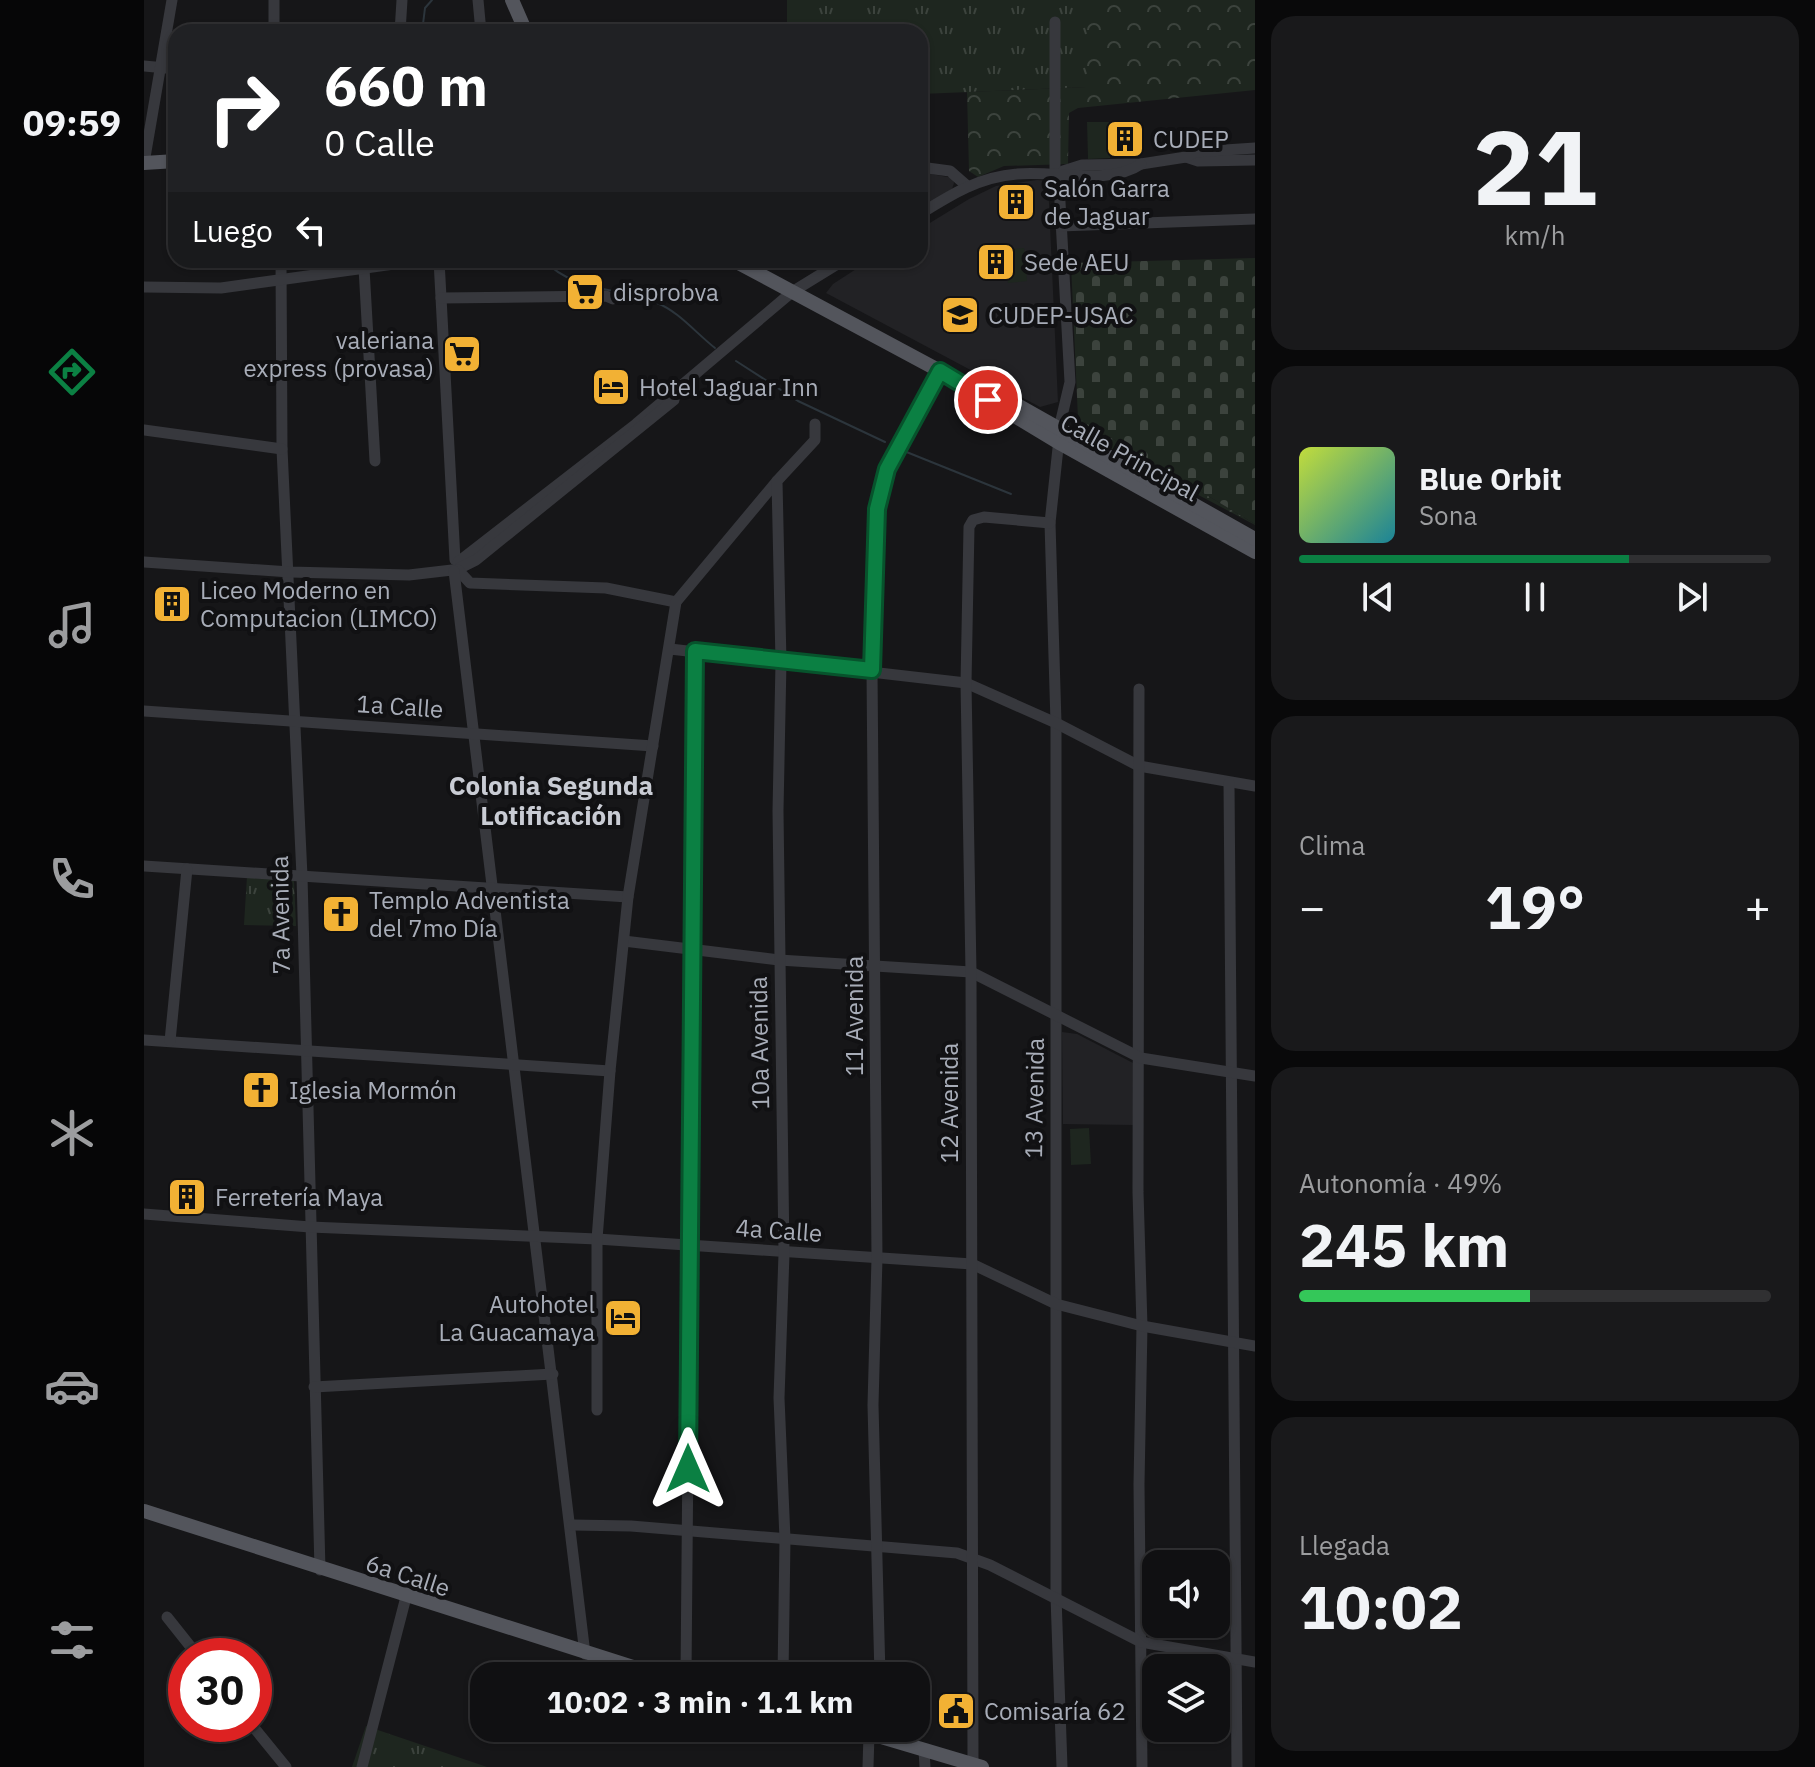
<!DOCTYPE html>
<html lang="es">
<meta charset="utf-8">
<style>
:root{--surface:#101012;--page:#19191b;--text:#f1f3f6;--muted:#9c9d9f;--line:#303032;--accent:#0b8043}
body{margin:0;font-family:"IBM Plex Sans",sans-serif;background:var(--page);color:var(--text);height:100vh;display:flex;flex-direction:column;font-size:30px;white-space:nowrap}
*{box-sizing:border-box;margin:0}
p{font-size:26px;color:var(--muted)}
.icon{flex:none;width:44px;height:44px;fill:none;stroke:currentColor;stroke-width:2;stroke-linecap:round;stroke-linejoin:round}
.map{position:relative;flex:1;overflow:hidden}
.side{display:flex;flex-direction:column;gap:16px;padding:16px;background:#09090a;width:560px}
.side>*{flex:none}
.banner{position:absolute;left:24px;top:24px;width:760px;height:244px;border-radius:24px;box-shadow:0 2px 6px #0004,0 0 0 2px var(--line);background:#202124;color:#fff;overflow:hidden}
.fabs{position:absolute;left:998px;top:1550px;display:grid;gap:16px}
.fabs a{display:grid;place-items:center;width:88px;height:88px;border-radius:16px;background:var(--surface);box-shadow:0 2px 6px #0004,0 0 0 2px var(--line);font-size:40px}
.speed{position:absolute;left:24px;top:1638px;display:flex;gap:16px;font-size:40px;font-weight:700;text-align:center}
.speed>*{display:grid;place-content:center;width:104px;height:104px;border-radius:50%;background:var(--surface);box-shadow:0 2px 6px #0004,0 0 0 2px var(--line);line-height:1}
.speed .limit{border:12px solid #d22;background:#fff;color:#111}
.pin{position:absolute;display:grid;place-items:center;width:68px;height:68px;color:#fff;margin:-34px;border:4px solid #fff;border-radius:50%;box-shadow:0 2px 8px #0007}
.me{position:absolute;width:88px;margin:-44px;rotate:0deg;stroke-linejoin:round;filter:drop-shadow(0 0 6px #0008)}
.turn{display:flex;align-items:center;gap:28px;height:168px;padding:0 24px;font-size:36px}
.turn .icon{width:104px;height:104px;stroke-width:2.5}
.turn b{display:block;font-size:56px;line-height:68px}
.then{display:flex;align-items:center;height:76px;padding:0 24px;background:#0003;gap:16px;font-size:30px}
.big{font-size:60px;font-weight:700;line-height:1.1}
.side .widget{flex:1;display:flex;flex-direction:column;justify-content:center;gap:12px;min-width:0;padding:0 28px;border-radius:24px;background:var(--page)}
.side .dial{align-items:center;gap:0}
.dial b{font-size:104px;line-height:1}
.song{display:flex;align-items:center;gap:24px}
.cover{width:96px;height:96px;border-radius:12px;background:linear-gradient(135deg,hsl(70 70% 55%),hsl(190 70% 35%))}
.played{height:8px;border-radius:4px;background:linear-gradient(90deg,var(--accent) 70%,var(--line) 70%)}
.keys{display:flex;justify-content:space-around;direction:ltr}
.heat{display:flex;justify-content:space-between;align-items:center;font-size:44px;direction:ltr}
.charge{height:12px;border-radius:6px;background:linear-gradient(90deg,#34c759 49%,var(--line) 0)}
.trip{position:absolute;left:326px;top:1662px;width:460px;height:80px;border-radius:24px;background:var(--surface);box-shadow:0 2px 6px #0004,0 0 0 2px var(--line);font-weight:700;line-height:80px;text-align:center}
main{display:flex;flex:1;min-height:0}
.tab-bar{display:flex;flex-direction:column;width:144px;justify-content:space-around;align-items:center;background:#060607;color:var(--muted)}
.tab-bar .icon{width:56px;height:56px}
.tab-bar .active{color:var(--accent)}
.tab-bar b{font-size:36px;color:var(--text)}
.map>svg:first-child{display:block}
.built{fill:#222225}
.grass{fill:url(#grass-tufts)}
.forest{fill:url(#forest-crowns)}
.cemetery{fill:url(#cemetery-stones)}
.garden{fill:#1e261f}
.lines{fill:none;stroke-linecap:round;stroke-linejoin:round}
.stream{stroke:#2c353c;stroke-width:2}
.minor{stroke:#37383d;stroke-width:11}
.major{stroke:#53555c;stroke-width:14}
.route-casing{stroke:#07532c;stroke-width:20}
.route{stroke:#0b8043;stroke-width:14}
.labels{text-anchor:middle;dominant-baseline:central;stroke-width:8;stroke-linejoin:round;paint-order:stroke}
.poi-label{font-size:24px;fill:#a8adb8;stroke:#111113;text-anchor:start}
.street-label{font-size:24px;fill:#a8adb8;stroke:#111113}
.neighbourhood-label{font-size:26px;font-weight:bold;fill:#c9ccd4;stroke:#111113}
</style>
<main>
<nav class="tab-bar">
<b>09:59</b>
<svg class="icon active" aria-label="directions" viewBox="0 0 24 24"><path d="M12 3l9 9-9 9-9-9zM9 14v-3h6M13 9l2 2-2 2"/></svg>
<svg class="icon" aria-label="music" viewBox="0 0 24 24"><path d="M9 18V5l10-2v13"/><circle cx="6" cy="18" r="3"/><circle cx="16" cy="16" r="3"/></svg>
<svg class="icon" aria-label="phone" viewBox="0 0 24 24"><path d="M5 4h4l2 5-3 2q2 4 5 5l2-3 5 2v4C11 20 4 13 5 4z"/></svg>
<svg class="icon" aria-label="climate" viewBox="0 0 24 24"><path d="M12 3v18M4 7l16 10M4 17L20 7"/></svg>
<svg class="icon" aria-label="car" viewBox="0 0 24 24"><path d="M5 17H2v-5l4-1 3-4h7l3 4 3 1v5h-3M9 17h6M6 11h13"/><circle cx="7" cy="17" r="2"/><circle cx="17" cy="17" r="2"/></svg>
<svg class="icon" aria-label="filters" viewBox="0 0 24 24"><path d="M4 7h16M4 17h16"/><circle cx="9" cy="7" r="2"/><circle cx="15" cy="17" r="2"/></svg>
</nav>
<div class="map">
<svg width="1111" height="1767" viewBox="0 0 1111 1767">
<defs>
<pattern id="grass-tufts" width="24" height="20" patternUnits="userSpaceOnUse" patternTransform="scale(2)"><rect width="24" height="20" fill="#1e261f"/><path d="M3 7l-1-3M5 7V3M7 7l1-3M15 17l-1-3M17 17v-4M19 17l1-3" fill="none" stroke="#3c433d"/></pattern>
<pattern id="forest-crowns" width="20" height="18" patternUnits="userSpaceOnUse" patternTransform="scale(2)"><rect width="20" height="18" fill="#1e261f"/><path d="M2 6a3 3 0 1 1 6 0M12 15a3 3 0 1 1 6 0" fill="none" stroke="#3c433d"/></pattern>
<pattern id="cemetery-stones" width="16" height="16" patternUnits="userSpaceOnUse" patternTransform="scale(2)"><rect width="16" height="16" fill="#1e261f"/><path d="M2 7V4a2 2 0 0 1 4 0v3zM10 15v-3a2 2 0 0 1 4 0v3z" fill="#3c433d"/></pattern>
</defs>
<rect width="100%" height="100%" fill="#161618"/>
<g class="built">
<path d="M776,172L809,178L810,183L808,189L776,209Z"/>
<path d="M893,180L904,181L914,402L896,407L682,293L689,284L726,260H776V229L825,199L852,186Z"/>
<path d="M918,1032L933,1034L989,1063V1125L919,1124Z"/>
</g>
<g class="grass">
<path d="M643,0H943V87L776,94V32H643Z"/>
<path d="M103,877L150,881L152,926L100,925Z"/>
<path d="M222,1726L343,1767H208Z"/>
</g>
<g class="forest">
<path d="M943,0H1111V90L934,108L925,113L924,164L860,166L834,177L825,171L823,92L943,87Z"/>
<path d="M934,418L1111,524V525L934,431Z"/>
</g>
<path class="cemetery" d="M1111,258V524L934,418L927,263Z"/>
<g class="garden">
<path d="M965,122L966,158L944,159L943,122Z"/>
<path d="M880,248L883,281L864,283L861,250Z"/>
<path d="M945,1128L947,1164L927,1165L926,1129Z"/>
</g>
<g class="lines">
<g class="stream">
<path d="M278,32L281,8L288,0"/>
<path d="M400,260C429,292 474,287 513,303C534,311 553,334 571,348"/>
<path d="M592,361L654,401L741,442"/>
<path d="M760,451L867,494"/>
</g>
<g class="minor">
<path d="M130,0V32"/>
<path d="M334,0L337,32"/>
<path d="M911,22V173L915,184L926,382L917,420L906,523L912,723V1597L918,1767"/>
<path d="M256,32L258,0"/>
<path d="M0,66L32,69"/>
<path d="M1042,157L1054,161L1111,160"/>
<path d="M0,163L28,0"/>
<path d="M776,167L806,171L822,185"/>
<path d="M919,171L938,165L997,164L1042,157L1051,152L1111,148"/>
<path d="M776,214C808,194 835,177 873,174C911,170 965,186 997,164"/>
<path d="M916,226L1111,219"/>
<path d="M137,260L138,449L158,876L176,1570"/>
<path d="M295,260L311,560"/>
<path d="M220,268L231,461"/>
<path d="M0,287L77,288L279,260"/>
<path d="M297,298L462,296L469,299"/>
<path d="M0,430L138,449"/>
<path d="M0,562L146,572L265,575L308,570"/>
<path d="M314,562L492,424L648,292L700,260"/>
<path d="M314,569L332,560L530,400"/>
<path d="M314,570L326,583L462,588L532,602"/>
<path d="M310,571L441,1654"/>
<path d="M526,649L822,683L912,723L995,766L1111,786"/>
<path d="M995,689L994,1192L998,1326L995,1484L998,1767"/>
<path d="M0,711L509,746"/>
<path d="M1085,783L1093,1767"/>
<path d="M0,866L484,897"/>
<path d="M480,941L635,960L827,972L997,1058L1111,1076"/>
<path d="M0,1040L466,1071"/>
<path d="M26,1041L43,869"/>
<path d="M0,1214L166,1227L453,1239L828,1264L912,1304L998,1326L1111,1346"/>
<path d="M170,1387L409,1374"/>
<path d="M453,1410V1239L466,1071L484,897L532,602L633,481"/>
<path d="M428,1525L487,1526L813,1553L846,1565L997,1642L1111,1662"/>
<path d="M23,1617L54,1656"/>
<path d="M542,1676L551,651"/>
<path d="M639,1676L641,1539L635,1398L640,1254L634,811L637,662L633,481L671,440V424"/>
<path d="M736,1676L729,1405L733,1258L728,670L733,509L743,469L796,371"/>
<path d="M107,1724L142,1767"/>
<path d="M780,1750L781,1767"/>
<path d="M829,1764L827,972L822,683L825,527L829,520L840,517L906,523"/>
<path d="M218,1767L262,1597"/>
<path d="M724,1767L725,1734"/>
</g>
<g class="major">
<path d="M368,0L382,32"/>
<path d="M0,163L32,161"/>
<path d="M589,260L796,371L917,444L1111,552"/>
<path d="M843,388L1111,539"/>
<path d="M0,1511L517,1676"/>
<path d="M707,1728L838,1767"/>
</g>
</g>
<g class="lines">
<defs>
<path id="route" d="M544,1469L551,651L728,670L733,509L743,469L796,371L844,400"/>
</defs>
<use href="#route" class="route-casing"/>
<use href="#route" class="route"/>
</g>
<defs>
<symbol id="building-square" viewBox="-11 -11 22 22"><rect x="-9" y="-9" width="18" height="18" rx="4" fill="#f2b134" stroke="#111113"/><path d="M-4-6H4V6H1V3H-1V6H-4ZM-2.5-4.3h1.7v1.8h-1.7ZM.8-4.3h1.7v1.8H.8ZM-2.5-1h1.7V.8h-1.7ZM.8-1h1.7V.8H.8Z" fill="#111"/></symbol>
<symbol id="supermarket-square" viewBox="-11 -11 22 22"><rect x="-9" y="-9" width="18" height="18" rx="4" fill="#f2b134" stroke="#111113"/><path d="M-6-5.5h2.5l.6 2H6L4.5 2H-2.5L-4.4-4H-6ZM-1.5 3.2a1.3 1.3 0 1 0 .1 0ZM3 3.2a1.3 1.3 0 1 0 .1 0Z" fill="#111"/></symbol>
<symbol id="university-square" viewBox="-11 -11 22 22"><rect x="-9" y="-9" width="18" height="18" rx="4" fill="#f2b134" stroke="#111113"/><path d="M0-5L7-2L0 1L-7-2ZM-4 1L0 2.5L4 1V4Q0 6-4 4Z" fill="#111"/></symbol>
<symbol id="hotel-square" viewBox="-11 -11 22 22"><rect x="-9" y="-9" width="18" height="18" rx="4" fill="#f2b134" stroke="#111113"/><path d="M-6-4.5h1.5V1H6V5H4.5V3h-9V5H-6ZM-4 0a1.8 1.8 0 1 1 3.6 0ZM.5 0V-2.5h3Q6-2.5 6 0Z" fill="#111"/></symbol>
<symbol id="church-square" viewBox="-11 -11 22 22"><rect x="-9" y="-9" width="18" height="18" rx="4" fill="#f2b134" stroke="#111113"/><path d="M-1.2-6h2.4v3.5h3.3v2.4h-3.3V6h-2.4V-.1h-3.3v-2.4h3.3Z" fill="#111"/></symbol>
<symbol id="civic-square" viewBox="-11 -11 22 22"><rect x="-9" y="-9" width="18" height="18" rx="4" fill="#f2b134" stroke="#111113"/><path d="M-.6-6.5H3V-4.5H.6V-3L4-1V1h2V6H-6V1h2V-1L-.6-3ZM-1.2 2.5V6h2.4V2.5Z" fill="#111"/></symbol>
</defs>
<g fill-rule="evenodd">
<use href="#building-square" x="959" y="117" width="44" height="44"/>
<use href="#building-square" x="850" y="180" width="44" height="44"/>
<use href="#building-square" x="830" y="240" width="44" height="44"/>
<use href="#supermarket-square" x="419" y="270" width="44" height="44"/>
<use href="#university-square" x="794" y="293" width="44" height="44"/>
<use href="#supermarket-square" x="296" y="332" width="44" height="44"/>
<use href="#hotel-square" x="445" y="365" width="44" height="44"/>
<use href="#building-square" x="6" y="582" width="44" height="44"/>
<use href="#church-square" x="175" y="892" width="44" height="44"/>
<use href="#church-square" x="95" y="1068" width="44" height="44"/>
<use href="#building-square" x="21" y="1175" width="44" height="44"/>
<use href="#hotel-square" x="457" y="1296" width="44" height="44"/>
<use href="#civic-square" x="790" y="1689" width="44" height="44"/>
</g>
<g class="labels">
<g class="poi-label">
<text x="1009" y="139">CUDEP</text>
<text x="900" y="188">Salón Garra<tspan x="900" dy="28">de Jaguar</tspan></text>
<text x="880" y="262">Sede AEU</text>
<text x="469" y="292">disprobva</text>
<text x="844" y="315">CUDEP-USAC</text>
<text x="290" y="340" text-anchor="end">valeriana<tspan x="290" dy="28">express (provasa)</tspan></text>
<text x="495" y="387">Hotel Jaguar Inn</text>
<text x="56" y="590">Liceo Moderno en<tspan x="56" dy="28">Computacion (LIMCO)</tspan></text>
<text x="225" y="900">Templo Adventista<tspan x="225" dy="28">del 7mo Día</tspan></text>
<text x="145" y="1090">Iglesia Mormón</text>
<text x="71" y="1197">Ferretería Maya</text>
<text x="451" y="1304" text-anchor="end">Autohotel<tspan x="451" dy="28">La Guacamaya</tspan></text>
<text x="840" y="1711">Comisaría 62</text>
</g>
<g class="street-label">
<text transform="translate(986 457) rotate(29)">Calle Principal</text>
<text transform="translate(256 706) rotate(4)">1a Calle</text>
<text transform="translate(136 915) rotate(-91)">7a Avenida</text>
<text transform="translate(710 1016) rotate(-90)">11 Avenida</text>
<text transform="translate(615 1043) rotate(-91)">10a Avenida</text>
<text transform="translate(890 1098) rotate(-89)">13 Avenida</text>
<text transform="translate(805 1103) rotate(-90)">12 Avenida</text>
<text transform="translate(635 1230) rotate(4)">4a Calle</text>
<text transform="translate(264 1575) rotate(18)">6a Calle</text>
</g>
<g class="neighbourhood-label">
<text x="407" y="785">Colonia Segunda<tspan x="407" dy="30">Lotificación</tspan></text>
</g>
</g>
</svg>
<div class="fabs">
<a><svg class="icon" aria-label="sound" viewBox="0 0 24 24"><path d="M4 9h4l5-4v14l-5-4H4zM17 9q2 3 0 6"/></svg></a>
<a><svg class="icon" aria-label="layers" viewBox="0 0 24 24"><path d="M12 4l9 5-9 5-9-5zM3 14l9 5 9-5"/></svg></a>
</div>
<div class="speed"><div class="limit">30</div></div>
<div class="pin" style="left:844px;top:400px;background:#d93025"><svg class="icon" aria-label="arrive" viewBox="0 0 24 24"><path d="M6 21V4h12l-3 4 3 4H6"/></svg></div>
<svg class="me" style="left:544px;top:1469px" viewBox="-20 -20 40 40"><path d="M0-17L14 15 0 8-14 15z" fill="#0b8043" stroke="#fff" stroke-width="4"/></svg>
<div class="trip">10:02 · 3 min · 1.1 km</div>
<div class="banner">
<div class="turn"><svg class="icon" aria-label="right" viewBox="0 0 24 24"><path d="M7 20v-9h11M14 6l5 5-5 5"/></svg><div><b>660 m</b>0 Calle</div></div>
<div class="then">Luego<svg class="icon" aria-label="left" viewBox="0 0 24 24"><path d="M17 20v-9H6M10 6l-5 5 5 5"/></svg></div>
</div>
</div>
<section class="side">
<div class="widget dial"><b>21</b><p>km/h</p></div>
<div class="widget">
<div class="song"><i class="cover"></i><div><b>Blue Orbit</b><p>Sona</p></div></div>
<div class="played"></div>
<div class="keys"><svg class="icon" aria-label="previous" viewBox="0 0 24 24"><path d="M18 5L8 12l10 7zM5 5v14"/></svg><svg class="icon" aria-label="pause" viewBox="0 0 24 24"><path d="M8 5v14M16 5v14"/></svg><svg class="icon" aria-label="next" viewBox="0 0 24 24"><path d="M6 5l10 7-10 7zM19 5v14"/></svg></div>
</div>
<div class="widget"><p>Clima</p>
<div class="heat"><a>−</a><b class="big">19°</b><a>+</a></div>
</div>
<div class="widget"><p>Autonomía · 49%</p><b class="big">245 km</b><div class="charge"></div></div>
<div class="widget"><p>Llegada</p><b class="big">10:02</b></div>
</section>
</main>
